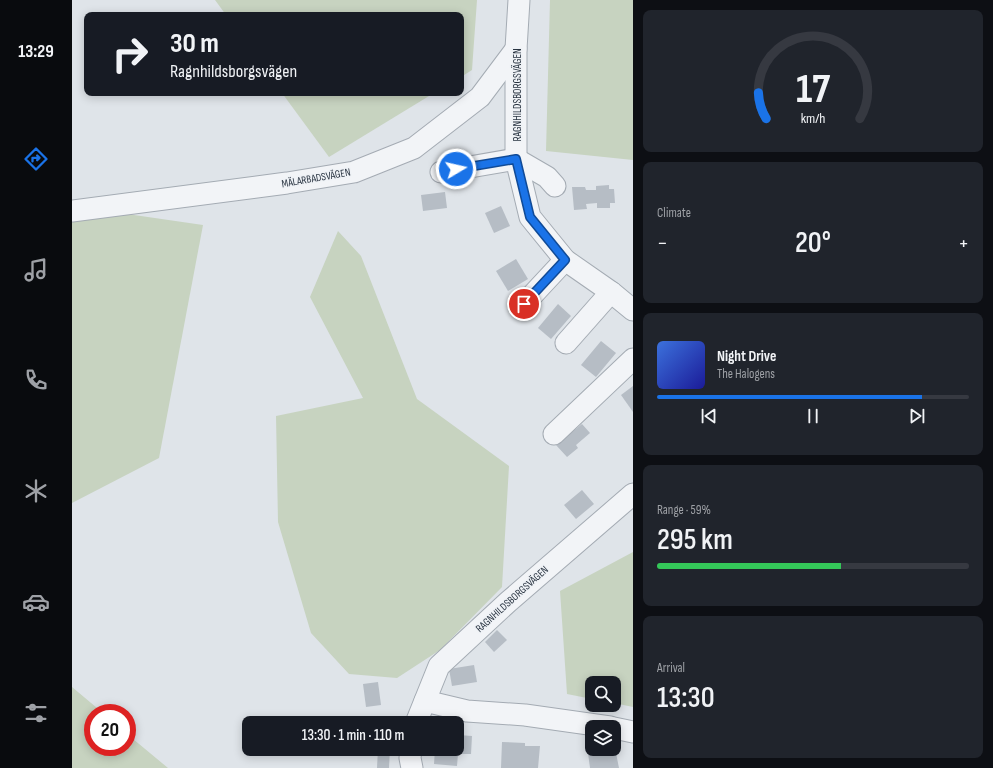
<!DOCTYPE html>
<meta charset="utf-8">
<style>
:root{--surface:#171b24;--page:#20242c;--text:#f1f3f6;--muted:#9ea1a6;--line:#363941;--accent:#1a73e8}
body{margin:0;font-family:"Sofia Sans Condensed",sans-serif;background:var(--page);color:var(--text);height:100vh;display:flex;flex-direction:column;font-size:15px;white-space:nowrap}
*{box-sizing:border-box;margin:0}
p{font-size:13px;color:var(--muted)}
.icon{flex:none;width:22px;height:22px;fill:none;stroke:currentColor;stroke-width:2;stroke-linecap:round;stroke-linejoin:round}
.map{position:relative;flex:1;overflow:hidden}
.panel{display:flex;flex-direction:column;gap:10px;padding:10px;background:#0d0f14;width:360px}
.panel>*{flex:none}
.top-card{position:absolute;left:12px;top:12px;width:380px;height:84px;border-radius:8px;box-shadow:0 2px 10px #0003;background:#171b24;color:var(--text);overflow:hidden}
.fabs{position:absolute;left:513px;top:676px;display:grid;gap:8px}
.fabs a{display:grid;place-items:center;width:36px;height:36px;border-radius:8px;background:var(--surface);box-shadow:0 2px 10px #0003;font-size:20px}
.speed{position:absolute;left:12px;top:704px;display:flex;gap:8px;font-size:20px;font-weight:700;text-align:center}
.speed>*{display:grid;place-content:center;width:52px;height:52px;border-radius:50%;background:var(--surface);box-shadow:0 2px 10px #0003;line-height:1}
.speed .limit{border:6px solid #d22;background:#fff;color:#111}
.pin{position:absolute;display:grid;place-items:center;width:34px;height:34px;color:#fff;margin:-17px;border:2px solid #fff;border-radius:50%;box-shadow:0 1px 4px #0007}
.me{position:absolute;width:44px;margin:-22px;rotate:81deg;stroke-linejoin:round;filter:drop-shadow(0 0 3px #0008)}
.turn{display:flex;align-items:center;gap:14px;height:84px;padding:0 20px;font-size:18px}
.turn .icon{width:52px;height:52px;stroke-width:2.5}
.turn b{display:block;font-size:28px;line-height:34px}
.big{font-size:30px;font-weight:600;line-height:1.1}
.panel .widget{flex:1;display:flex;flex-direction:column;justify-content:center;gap:6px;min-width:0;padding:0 14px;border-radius:8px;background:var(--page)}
.panel .dial{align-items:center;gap:0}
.dial svg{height:104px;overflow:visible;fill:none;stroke:var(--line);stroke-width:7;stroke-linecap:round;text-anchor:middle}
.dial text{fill:var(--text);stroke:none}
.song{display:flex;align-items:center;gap:12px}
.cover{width:48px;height:48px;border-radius:6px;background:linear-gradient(135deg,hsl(220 70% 55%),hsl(240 70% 35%))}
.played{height:4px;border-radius:2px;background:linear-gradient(90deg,var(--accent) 85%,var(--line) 85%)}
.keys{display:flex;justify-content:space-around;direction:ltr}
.heat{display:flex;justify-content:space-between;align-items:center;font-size:22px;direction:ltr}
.charge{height:6px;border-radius:3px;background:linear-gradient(90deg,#34c759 59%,var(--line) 0)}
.trip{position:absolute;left:170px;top:716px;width:222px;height:40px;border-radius:8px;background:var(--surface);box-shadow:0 2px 10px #0003;font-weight:600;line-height:40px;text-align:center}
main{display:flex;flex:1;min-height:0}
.tabs{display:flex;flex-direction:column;width:72px;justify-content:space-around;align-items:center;background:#090b0e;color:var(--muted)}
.tabs .icon{width:28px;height:28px}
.tabs .active{color:var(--accent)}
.tabs b{font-size:18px;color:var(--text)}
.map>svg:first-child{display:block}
.green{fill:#c7d3c0}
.building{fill:#b6bdc5}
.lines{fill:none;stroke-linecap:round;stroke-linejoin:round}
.minor-casing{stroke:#a4abb3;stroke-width:23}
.minor{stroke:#f2f4f7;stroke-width:21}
.route-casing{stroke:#114b97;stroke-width:10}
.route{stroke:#1a73e8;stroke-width:7}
.labels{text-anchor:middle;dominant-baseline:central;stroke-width:3;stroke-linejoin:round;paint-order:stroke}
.street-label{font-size:11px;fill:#283340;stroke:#eff2f6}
</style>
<main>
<nav class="tabs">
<b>13:29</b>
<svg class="icon active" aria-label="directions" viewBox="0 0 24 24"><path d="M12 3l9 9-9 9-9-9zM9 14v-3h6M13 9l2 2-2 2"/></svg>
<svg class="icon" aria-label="music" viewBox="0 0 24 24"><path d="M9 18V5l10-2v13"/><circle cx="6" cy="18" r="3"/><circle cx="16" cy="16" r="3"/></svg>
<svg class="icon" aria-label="phone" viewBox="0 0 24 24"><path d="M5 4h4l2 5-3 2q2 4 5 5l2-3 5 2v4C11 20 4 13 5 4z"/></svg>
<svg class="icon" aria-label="climate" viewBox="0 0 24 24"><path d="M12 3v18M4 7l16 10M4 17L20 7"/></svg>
<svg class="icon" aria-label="car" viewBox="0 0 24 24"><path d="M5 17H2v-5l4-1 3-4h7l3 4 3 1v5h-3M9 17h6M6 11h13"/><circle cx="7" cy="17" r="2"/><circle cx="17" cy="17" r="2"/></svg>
<svg class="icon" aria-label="filters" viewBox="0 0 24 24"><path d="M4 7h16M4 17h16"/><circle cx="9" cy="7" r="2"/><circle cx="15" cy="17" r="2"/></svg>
</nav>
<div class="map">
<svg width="561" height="768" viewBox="0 0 561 768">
<rect width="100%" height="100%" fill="#dfe4e9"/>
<g class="green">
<path d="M143,0H405L400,70L389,77V15H154Z"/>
<path d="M478,0H561V160L474,151Z"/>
<path d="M210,93H362L257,157Z"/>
<path d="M0,206L131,225L87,458L0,503Z"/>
<path d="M266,231L289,256L345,399L437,466L430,587L368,650L325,678L277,674L239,633L206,522L204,416L291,398L238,297Z"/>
<path d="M561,552V707L542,703V683H520V699L495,694L488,591Z"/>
<path d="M0,687L31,713H21V747H55V734L96,768H0Z"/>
</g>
<g class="building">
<path d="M537,185V189H542L543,203H538V208H525V203L514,204L515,209L502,210L500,187H513L514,190H524V186Z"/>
<path d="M373,192L375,208L351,211L349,195Z"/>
<path d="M429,206L438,226L422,233L413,213Z"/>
<path d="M444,259L456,279L436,291L424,271Z"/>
<path d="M486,304L499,316L479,339L466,328Z"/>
<path d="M529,341L544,353L524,377L509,365Z"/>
<path d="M561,386V412L549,395Z"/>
<path d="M510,424L518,433L504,445L506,448L495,457L484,445Z"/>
<path d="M510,490L522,504L504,519L492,505Z"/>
<path d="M425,630L435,640L422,652L413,642Z"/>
<path d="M402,665L405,682L380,686L377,669Z"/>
<path d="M306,682L309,705L294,707L291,684Z"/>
<path d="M385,731H387L386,735L400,736L399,754H386L385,766L362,764L363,749H385Z"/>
<path d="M430,742L453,743V746H468L466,768H429Z"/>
<path d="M543,748L547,768H518L516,753Z"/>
<path d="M306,749H318L317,768H305Z"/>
</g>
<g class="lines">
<defs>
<g id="minor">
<path d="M447,0L444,49V159L458,217L493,260L539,292L561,310"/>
<path d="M369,172L444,159L475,177L483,186"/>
<path d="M0,211L215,183L282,172L342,148L408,97L444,49"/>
<path d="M452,304L493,260"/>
<path d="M494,343L539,292"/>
<path d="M482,434L561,359"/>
<path d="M353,701L395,711L453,715L538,727"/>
<path d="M344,723L367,666L436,602L561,494"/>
<path d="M542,728L561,732"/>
<path d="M339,749L338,758L340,768"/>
</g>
</defs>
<use href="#minor" class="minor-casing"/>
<use href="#minor" class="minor"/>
</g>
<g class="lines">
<defs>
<path id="route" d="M384,169L444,159L458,217L493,260L452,304"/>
</defs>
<use href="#route" class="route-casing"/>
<use href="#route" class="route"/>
</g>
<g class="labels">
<g class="street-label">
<text transform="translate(445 95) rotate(-90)">RAGNHILDSBORGSVÄGEN</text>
<text transform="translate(244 178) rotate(-10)">MÄLARBADSVÄGEN</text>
<text transform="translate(440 599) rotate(-42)">RAGNHILDSBORGSVÄGEN</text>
</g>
</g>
</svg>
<div class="fabs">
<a><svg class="icon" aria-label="search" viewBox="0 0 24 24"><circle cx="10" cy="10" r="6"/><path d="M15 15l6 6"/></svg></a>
<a><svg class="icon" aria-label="layers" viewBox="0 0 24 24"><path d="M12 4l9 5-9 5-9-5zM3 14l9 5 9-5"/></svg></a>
</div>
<div class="speed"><div class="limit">20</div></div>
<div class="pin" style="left:452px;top:304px;background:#d93025"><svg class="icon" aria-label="arrive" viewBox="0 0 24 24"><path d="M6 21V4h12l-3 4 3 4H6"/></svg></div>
<svg class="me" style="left:384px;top:169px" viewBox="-20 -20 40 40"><circle r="17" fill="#1a73e8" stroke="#fff" stroke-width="3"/><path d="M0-11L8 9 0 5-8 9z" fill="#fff"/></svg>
<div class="trip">13:30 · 1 min · 110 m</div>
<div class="top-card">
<div class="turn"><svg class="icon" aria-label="right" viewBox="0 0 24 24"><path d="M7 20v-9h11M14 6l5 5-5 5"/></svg><div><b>30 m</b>Ragnhildsborgsvägen</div></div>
</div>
</div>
<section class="panel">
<div class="widget dial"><svg viewBox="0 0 100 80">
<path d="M14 69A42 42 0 1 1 86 69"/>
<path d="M14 69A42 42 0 0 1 8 49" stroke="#1a73e8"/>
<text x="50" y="56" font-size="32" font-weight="700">17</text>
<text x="50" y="72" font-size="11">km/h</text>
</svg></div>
<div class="widget"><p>Climate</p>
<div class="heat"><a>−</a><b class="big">20°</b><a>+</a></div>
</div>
<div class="widget">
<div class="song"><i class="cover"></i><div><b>Night Drive</b><p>The Halogens</p></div></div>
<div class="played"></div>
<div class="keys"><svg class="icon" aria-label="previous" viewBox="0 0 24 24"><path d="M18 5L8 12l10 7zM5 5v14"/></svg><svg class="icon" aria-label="pause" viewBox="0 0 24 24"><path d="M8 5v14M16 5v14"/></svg><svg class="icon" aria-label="next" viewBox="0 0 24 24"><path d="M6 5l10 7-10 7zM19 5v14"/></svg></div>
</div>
<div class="widget"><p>Range · 59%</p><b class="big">295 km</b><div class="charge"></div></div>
<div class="widget"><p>Arrival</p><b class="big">13:30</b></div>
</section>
</main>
